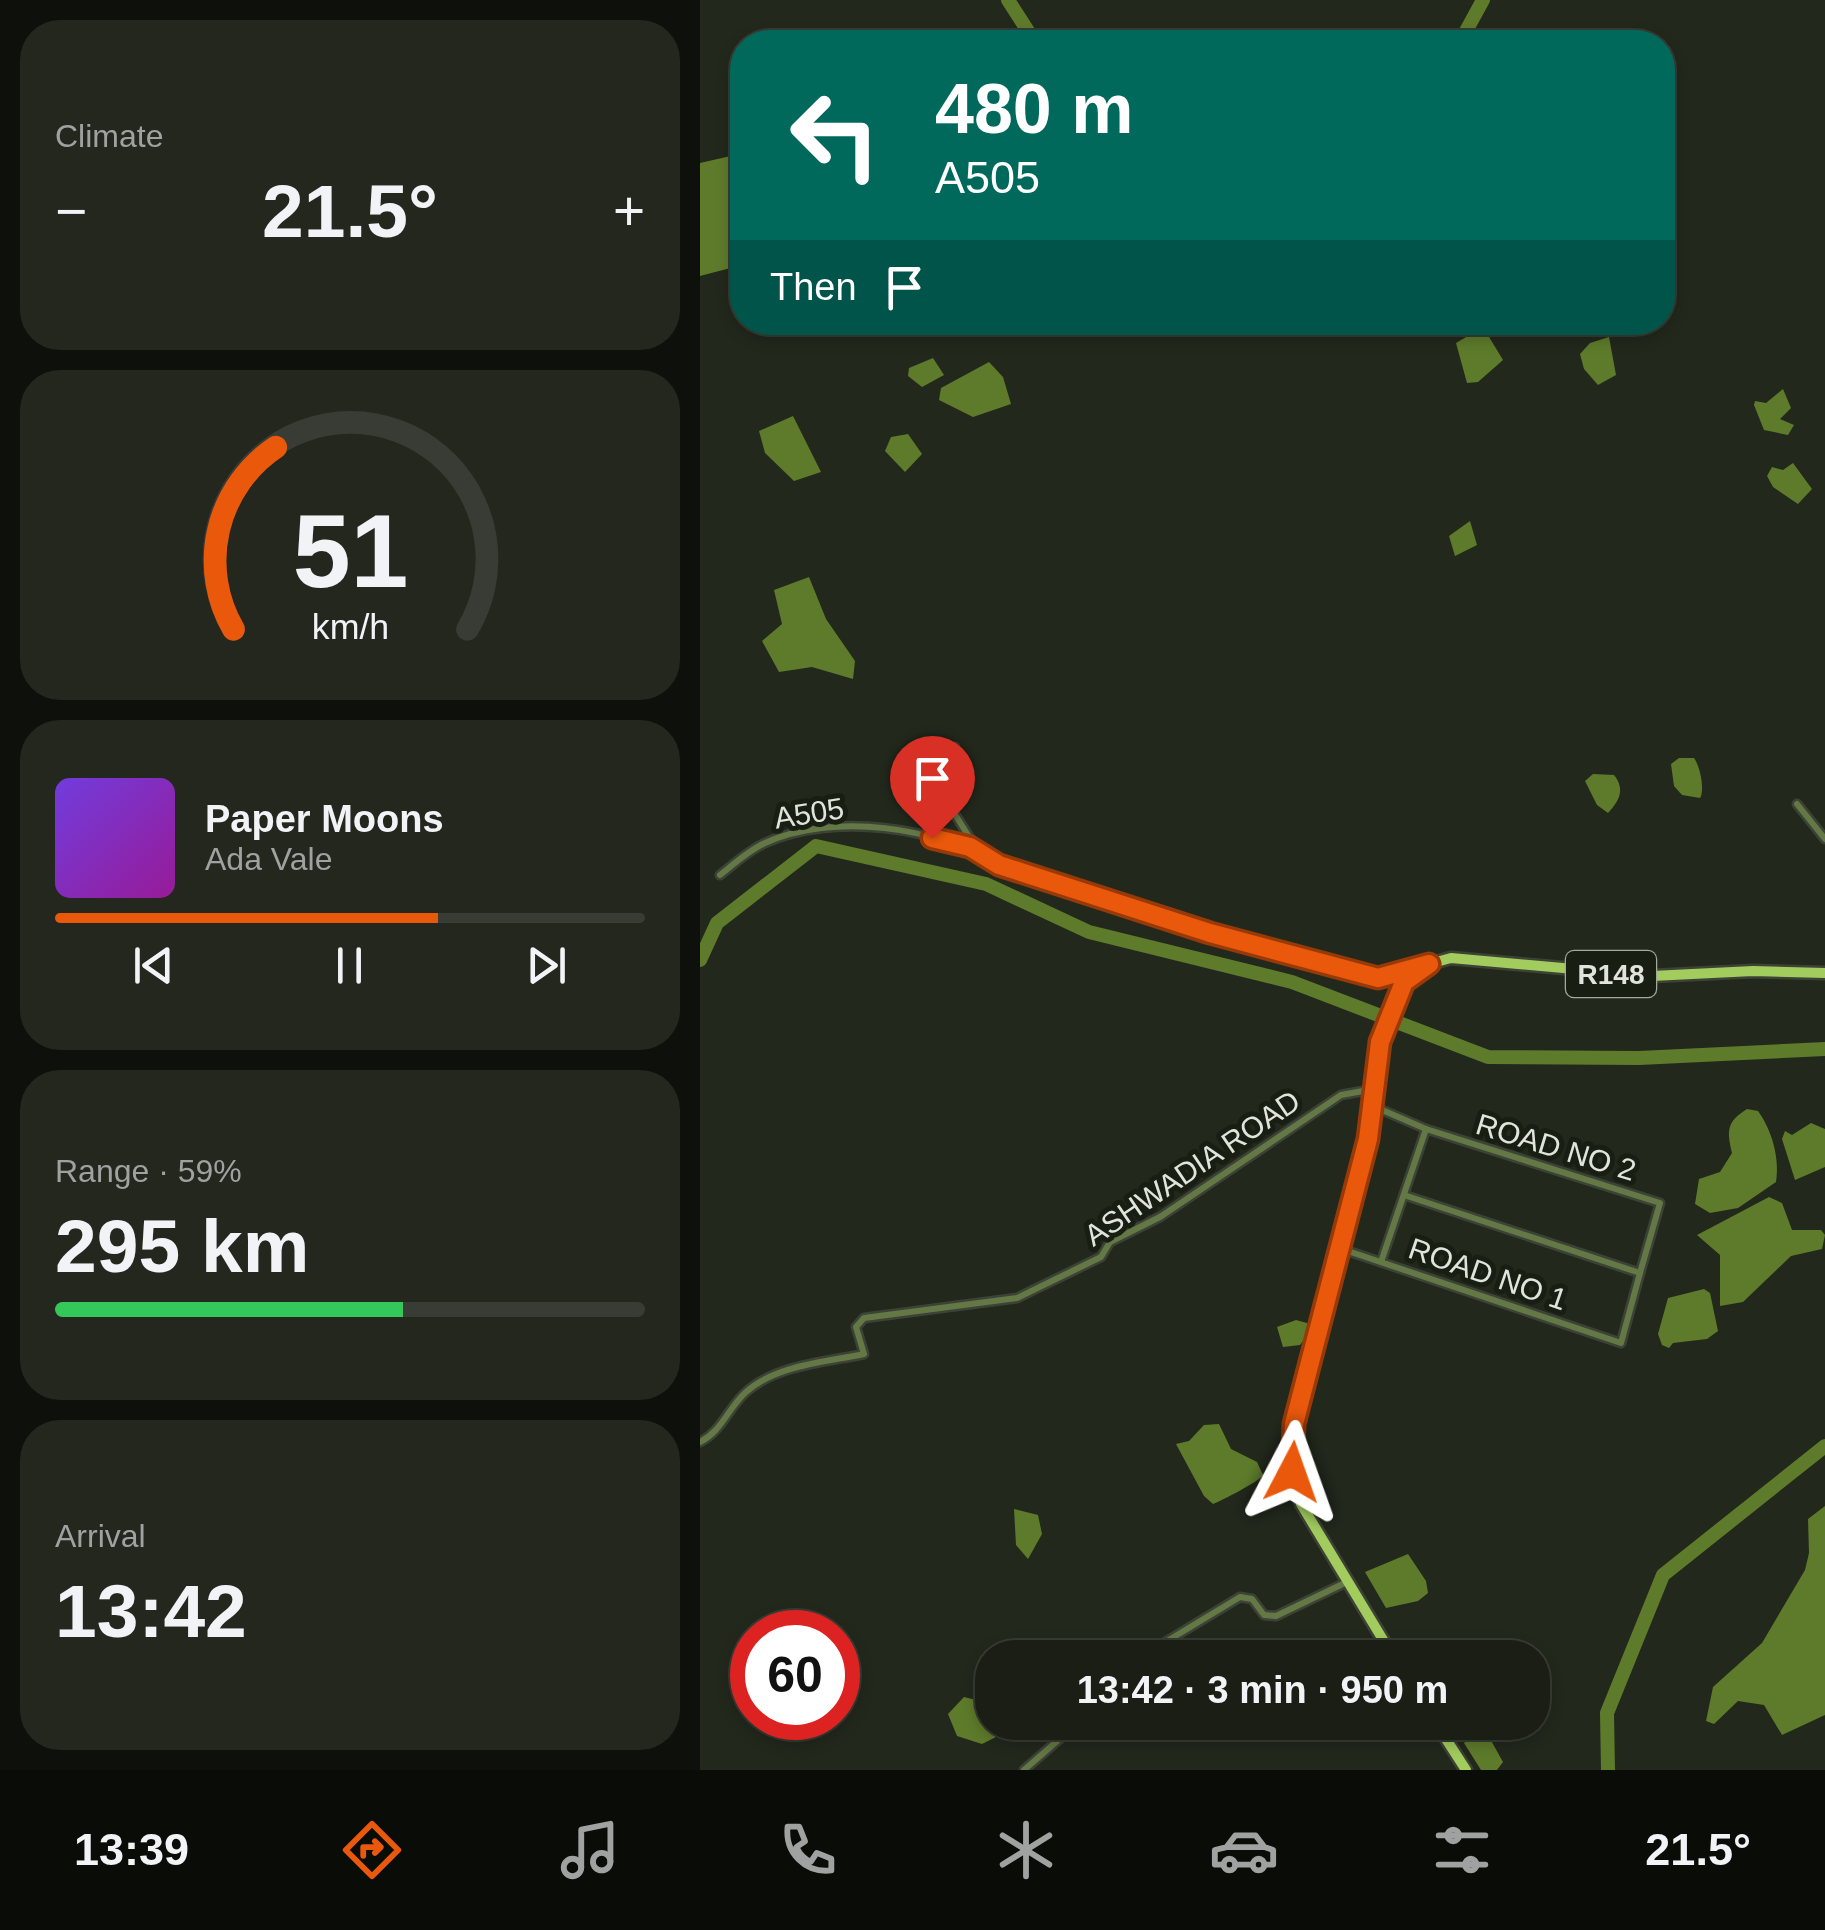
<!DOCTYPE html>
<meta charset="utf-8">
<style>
:root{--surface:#1a1e15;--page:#23271e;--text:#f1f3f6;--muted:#9fa2a0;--line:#383c34;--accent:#ea580c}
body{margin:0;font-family:Helvetica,sans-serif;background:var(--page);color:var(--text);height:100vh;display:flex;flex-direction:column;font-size:38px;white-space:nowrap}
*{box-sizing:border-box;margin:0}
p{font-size:32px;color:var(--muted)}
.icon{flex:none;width:55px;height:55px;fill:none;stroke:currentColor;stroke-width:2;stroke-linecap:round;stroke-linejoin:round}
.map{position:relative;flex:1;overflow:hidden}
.panel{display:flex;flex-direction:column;gap:20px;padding:20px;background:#0e100c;width:700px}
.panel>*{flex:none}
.hud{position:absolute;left:30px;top:30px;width:945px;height:305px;border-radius:40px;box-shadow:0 5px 15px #0003,0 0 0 2px var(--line);background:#00695c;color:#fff;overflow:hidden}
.speed{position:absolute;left:30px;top:1610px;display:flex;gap:20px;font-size:50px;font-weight:700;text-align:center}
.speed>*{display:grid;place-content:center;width:130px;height:130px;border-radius:50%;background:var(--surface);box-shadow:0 5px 15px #0003,0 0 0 2px var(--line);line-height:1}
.speed .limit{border:15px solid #d22;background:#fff;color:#111}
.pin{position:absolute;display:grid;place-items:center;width:85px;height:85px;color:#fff;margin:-102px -42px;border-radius:50% 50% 50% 0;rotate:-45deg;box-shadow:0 0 10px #0007}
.pin .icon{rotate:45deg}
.me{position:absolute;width:110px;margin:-55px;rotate:4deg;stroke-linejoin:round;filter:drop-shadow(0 0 8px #0008)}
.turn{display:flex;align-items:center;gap:35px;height:210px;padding:0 40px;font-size:45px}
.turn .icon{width:130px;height:130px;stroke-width:2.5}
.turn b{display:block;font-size:70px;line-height:85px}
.then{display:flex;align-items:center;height:95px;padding:0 40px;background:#0003;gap:20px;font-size:38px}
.big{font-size:75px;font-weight:700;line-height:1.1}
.panel .widget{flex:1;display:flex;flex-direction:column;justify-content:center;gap:15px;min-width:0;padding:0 35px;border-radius:40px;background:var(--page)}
.panel .dial{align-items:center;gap:0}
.dial svg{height:260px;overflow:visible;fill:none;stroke:var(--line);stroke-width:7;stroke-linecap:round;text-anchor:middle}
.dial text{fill:var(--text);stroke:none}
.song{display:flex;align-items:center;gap:30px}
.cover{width:120px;height:120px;border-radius:15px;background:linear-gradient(135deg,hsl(260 70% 55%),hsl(300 70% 35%))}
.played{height:10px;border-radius:5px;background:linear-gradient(90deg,var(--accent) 65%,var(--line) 65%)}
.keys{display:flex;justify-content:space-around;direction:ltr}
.heat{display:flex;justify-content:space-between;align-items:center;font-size:55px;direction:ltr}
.charge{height:15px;border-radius:8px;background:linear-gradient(90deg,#34c759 59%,var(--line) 0)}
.trip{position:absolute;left:275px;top:1640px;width:575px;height:100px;border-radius:40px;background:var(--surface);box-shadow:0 5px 15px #0003,0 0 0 2px var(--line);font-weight:700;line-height:100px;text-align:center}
.tab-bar{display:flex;height:160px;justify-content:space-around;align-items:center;background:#0a0c08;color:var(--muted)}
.tab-bar .icon{width:70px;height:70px}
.tab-bar .on{color:var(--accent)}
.tab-bar b{font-size:45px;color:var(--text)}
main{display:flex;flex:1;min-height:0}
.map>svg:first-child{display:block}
.water{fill:#5e7b2b}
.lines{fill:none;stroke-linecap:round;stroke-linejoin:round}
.river{stroke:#5e7b2b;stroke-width:14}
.minor-casing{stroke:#3d4237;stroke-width:11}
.primary-casing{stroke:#3d4237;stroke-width:15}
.minor{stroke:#647846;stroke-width:6}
.primary{stroke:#a2cc5d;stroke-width:10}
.route-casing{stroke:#983908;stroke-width:25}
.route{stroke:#ea580c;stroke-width:18}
.labels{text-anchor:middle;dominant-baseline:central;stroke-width:10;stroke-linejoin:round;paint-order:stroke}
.shield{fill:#191e12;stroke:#a4a99f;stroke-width:2.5}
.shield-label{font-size:28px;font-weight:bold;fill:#e0e4dc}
.street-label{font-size:30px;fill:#e0e4dc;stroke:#191e12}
</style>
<main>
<section class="panel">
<div class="widget"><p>Climate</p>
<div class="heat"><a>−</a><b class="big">21.5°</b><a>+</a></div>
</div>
<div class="widget dial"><svg viewBox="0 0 100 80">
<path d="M14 69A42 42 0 1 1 86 69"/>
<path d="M14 69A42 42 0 0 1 27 13" stroke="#ea580c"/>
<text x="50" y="56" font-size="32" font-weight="700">51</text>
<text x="50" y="72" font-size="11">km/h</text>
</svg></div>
<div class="widget">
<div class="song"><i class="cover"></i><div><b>Paper Moons</b><p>Ada Vale</p></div></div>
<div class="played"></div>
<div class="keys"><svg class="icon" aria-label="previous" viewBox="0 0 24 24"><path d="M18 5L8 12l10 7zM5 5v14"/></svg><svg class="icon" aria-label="pause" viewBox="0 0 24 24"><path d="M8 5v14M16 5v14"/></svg><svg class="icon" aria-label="next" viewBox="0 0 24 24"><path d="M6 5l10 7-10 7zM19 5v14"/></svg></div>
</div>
<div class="widget"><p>Range · 59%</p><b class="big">295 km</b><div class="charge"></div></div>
<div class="widget"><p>Arrival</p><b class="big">13:42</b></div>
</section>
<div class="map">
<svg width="1125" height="1770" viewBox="0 0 1125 1770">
<rect width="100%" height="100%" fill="#22281c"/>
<g class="water">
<path d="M35,155L42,176V265L0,276V163Z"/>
<path d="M783,327L803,360L778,382L767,383L756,343Z"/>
<path d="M909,337L916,375L898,385L884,369L880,354L890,343Z"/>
<path d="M233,358L244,375L222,387L208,376L209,368Z"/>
<path d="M289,362L303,377L311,404L273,417L239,400L241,388Z"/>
<path d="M1083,389L1091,408L1080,419L1094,425L1088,435L1064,430L1054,405L1055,401L1066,403Z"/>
<path d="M93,416L121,472L94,481L65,453L59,431Z"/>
<path d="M208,434L222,454L205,472L185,451L191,437Z"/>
<path d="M1093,463L1112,489L1098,504L1073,487L1067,476L1072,467L1083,470Z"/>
<path d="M770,521L777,545L755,556L749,536Z"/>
<path d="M109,577L126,619L155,661L153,679L112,667L79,672L62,641L82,624L74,590Z"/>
<path d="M979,758H994C1000,766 1005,790 1000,798L982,795L974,786L971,764Z"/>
<path d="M893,774L914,775C925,789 920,800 908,813L897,805L885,781Z"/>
<path d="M1047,1109L1058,1111C1072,1130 1080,1159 1076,1182L1038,1208L1010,1213L995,1204L999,1179L1020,1172L1032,1153C1027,1131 1026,1122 1047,1109Z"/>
<path d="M1111,1123L1125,1129V1167L1095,1180L1082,1139L1085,1131L1092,1135Z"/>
<path d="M1069,1197L1082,1203L1092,1230H1121L1125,1235L1122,1249L1091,1256L1043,1302L1020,1306V1255L997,1235Z"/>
<path d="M1004,1289L1010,1293L1018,1331L1007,1339L973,1343L969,1348L962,1345L958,1334L968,1298Z"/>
<path d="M596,1320L607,1323V1336L600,1345L583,1347L577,1327Z"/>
<path d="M519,1424L531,1449L557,1462L563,1475C560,1481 521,1501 513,1504L504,1496L476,1444L489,1441L504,1425Z"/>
<path d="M1125,1506V1715L1082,1735L1064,1705L1038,1701L1014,1724L1006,1721L1013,1687L1062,1643L1105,1570L1109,1553L1108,1519Z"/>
<path d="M314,1509L338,1515L342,1534L328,1559L316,1545Z"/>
<path d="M708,1554L726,1581L728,1593L718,1601L686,1608L665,1572Z"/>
<path d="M264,1697L288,1703L292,1722L301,1728L296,1737L282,1744L257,1736L248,1714Z"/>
<path d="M784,1728L803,1762L797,1770H781L764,1743Z"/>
</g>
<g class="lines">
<g class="river">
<path d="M308,0L335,42"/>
<path d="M760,42L783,0"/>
<path d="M0,960L17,923L116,846L286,884L389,932L592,982L788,1057L939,1058L1125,1049"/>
<path d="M908,1770L907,1713L963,1575L1125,1446"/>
</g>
<defs>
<g id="minor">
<path d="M255,747L227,770L278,851"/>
<path d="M1097,804L1125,839"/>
<path d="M20,875C34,864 49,850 65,843C133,812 238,827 299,865L510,933L678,978L723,965"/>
<path d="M673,1106L726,1129L960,1203L940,1273"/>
<path d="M639,1248L921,1343L940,1273L704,1195"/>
<path d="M681,1262L726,1129"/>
<path d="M0,1442C22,1431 28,1408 46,1392C76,1365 126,1362 164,1354L156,1327L164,1318L317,1298L401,1257L410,1242L460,1217L641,1095L674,1089"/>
<path d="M439,1658L540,1597L552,1599L564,1615L576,1616L647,1582"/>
<path d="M324,1770L379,1722"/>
</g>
<g id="primary">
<path d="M694,1658L601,1504L592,1472L594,1424L667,1139L680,1042L705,982L729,964L751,958L952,976L1053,971L1125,973"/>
<path d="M735,1722L766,1770"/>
</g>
</defs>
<use href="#minor" class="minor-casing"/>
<use href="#primary" class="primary-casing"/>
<use href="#minor" class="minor"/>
<use href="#primary" class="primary"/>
</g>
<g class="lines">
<defs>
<path id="route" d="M232,838L270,847L299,865L510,933L678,978L729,964L704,982L680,1042L668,1139L594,1424L592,1472"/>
</defs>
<use href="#route" class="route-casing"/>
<use href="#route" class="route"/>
</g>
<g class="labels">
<rect class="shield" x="866" y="951" width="90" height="46" rx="8"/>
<g class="shield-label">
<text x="911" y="974">R148</text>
</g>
<g class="street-label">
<text transform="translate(109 813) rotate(-9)">A505</text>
<text transform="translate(856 1147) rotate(17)">ROAD NO 2</text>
<text transform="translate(492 1168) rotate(-34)">ASHWADIA ROAD</text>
<text transform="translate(788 1274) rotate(19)">ROAD NO 1</text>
</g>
</g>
</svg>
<div class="speed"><div class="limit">60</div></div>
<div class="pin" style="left:232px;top:838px;background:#d93025"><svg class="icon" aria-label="arrive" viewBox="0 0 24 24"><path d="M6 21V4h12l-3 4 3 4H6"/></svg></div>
<svg class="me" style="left:592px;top:1472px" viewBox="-20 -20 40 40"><path d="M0-17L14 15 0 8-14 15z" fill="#ea580c" stroke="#fff" stroke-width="4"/></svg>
<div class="trip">13:42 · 3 min · 950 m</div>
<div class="hud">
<div class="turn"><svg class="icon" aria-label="left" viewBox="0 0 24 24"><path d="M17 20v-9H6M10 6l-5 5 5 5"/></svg><div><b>480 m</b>A505</div></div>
<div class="then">Then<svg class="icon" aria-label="arrive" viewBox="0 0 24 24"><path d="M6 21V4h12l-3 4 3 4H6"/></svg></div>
</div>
</div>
</main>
<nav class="tab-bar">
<b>13:39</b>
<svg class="icon on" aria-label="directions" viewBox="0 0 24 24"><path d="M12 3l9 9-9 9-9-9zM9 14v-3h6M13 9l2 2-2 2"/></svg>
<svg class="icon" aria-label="music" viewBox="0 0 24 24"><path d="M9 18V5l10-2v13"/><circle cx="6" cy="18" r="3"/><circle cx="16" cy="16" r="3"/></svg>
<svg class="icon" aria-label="phone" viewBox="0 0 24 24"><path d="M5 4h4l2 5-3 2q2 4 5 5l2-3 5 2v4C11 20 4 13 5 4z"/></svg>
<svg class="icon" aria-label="climate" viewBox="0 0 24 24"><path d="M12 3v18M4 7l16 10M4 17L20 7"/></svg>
<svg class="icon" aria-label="car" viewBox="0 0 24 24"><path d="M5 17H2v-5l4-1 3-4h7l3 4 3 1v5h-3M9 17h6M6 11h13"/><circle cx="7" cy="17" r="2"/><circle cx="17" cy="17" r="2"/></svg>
<svg class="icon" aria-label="filters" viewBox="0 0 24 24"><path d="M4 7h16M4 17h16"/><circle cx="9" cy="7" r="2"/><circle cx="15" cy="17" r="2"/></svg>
<b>21.5°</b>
</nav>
